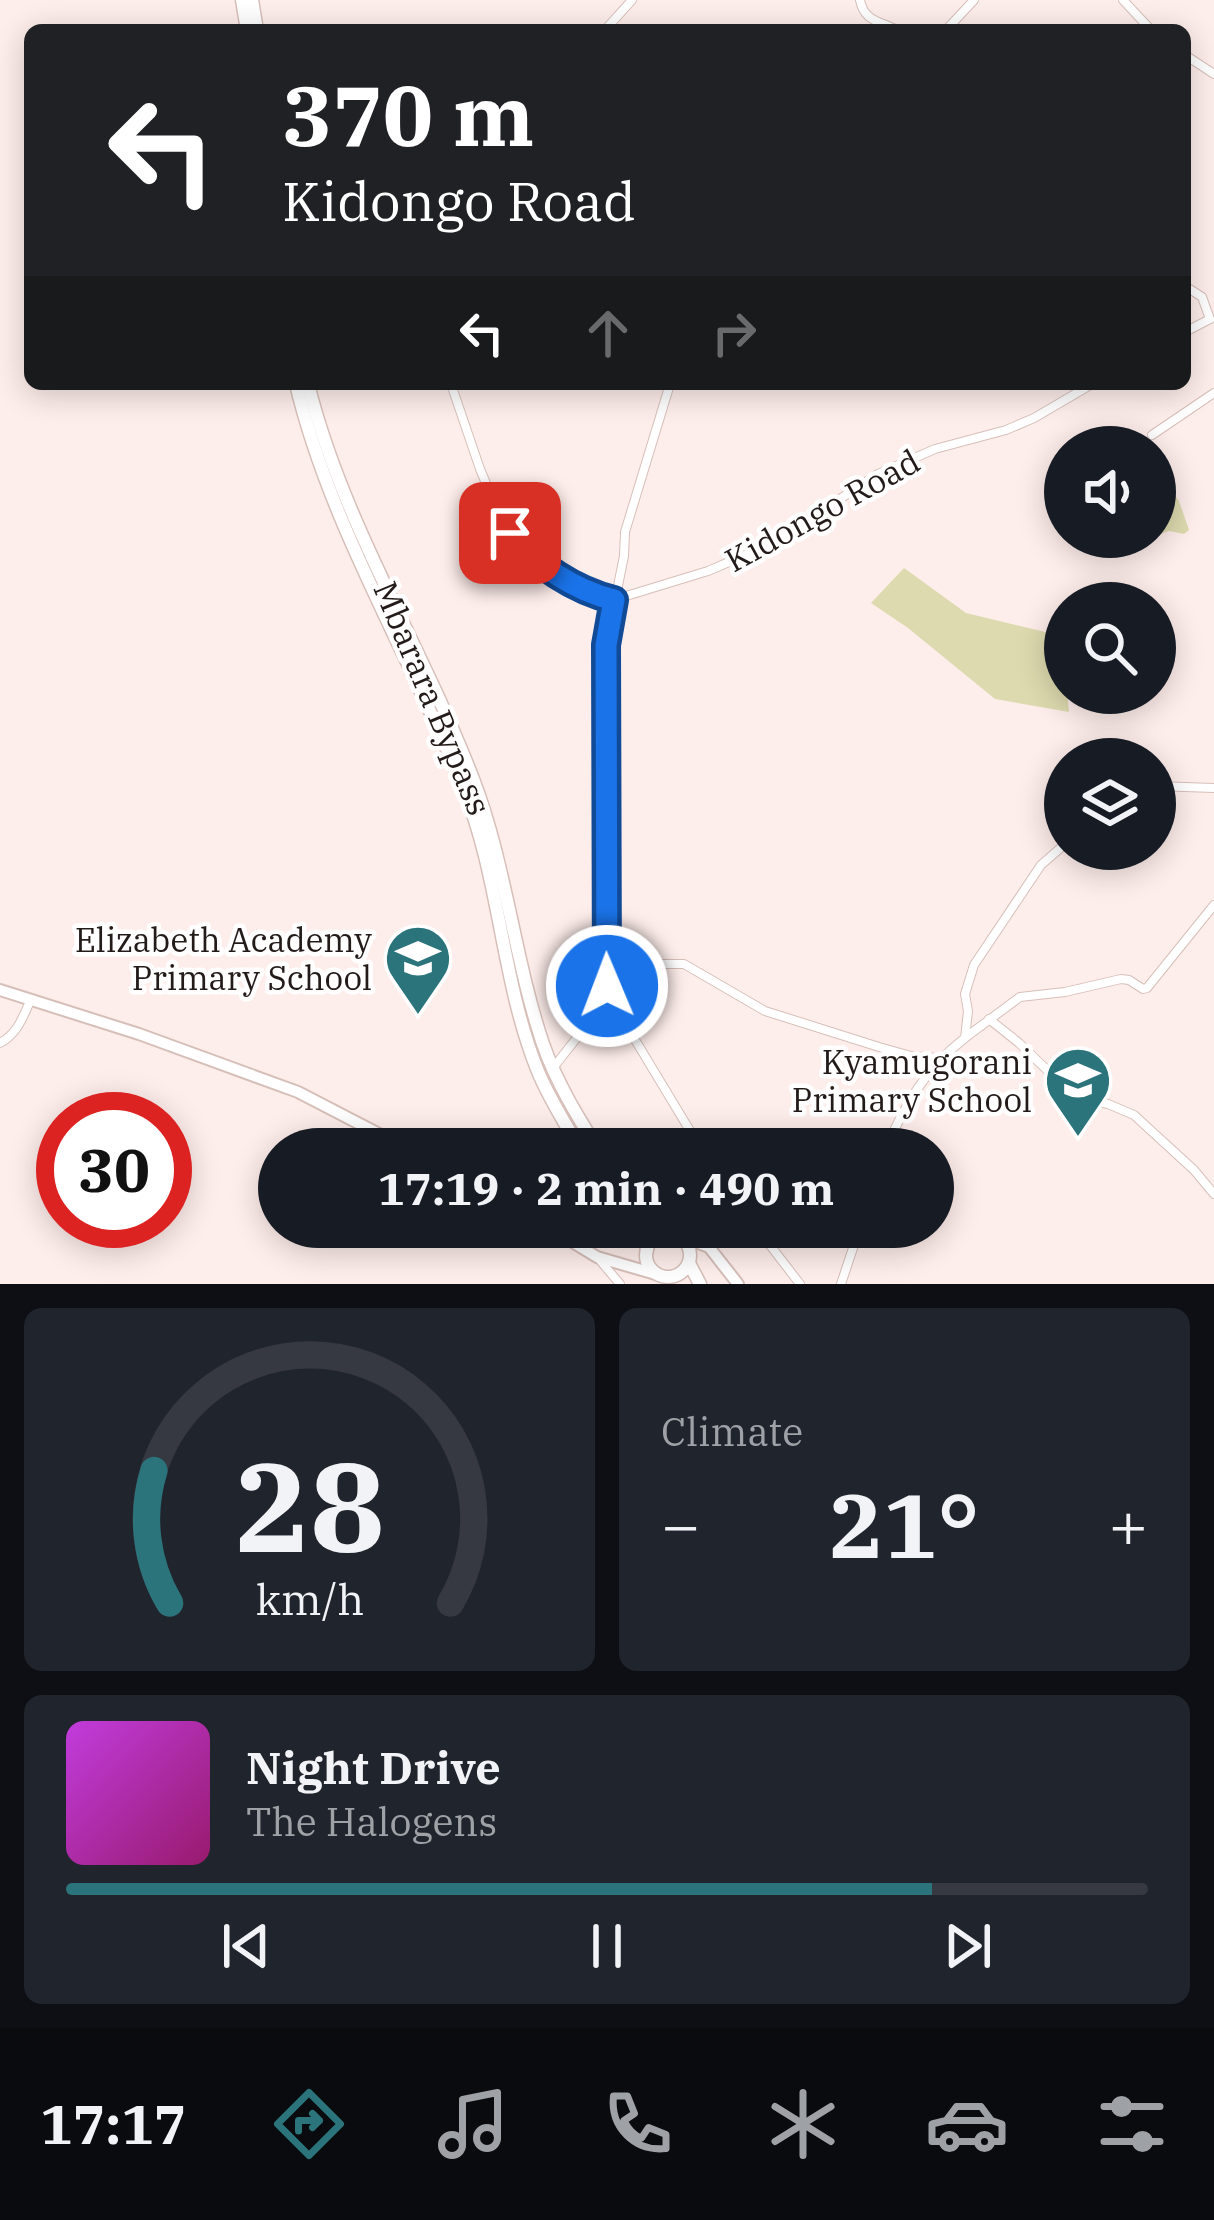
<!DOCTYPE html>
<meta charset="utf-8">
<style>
:root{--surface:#171b24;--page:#20242c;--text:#f1f3f6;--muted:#9ea1a6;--line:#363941;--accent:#2b747c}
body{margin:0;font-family:"IBM Plex Serif",serif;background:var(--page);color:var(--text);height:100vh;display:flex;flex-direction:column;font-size:45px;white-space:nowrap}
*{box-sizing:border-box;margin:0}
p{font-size:39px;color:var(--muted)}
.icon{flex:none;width:66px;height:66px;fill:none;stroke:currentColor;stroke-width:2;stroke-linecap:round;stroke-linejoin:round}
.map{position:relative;height:1284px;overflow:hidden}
.side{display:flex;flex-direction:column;gap:24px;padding:24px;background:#0d0f14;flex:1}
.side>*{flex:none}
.top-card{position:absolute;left:24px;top:24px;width:1167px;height:366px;border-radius:18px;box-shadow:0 6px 30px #0003;background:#202124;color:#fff;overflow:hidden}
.fabs{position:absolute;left:1044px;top:426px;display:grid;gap:24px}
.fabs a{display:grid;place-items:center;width:132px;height:132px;border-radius:50%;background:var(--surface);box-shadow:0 6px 30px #0003;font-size:60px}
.speed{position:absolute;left:36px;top:1092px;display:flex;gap:24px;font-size:60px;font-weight:700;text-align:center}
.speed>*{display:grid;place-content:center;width:156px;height:156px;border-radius:50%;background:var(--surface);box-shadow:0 6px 30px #0003;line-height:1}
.speed .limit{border:18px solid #d22;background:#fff;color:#111}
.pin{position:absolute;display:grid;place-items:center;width:102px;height:102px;color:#fff;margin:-51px;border-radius:24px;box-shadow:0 6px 18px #0006}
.me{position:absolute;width:132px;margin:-66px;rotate:359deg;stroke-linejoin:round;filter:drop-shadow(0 0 9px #0008)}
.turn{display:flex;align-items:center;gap:42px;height:252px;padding:0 60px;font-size:54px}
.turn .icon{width:156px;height:156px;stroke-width:2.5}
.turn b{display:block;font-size:84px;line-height:102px}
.lanes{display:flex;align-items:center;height:114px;padding:0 60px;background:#0003;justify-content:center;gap:60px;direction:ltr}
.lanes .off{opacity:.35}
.big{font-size:90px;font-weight:700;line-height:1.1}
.side .widget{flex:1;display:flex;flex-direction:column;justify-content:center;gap:18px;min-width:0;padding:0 42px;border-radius:18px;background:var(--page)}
.side .dial{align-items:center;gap:0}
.dial svg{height:312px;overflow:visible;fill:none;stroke:var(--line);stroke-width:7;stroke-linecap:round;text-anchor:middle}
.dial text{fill:var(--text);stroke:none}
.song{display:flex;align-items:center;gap:36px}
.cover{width:144px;height:144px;border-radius:18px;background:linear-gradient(135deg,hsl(290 70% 55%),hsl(320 70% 35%))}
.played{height:12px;border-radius:6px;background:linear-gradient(90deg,var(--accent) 80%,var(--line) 80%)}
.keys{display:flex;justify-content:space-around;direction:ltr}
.heat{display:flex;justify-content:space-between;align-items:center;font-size:66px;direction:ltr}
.side .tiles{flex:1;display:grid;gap:24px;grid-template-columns:1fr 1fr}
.widget:last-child{grid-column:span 2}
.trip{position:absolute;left:258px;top:1128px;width:696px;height:120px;border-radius:60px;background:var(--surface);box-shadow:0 6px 30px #0003;font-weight:700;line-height:120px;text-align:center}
.tab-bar{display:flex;height:192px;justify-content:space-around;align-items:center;background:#090b0e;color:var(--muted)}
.tab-bar .icon{width:84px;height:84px}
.tab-bar .active{color:var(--accent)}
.tab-bar b{font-size:54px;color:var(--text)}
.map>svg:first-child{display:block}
.green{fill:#dedaaf}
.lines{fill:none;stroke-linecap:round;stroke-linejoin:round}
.minor-casing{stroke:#d7bfb9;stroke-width:10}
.major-casing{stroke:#d7bfb9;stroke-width:14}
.highway-casing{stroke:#d7bfb9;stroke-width:15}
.minor{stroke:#fff;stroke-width:8}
.major{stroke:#fff;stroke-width:10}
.highway{stroke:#fff;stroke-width:12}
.route-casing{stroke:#114b97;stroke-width:30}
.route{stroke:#1a73e8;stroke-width:21}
.labels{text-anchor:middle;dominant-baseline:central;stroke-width:9;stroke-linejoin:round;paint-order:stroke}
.street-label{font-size:33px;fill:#231b19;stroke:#fff}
.poi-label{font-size:33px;fill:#231b19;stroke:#fff;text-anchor:end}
</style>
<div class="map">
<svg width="1214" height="1284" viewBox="0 0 1214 1284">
<rect width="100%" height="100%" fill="#feeeeb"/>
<g class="green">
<path d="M1156,454L1162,476L1179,501L1189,530L1184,534L1169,531L1155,536Z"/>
<path d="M904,568L966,613L1062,636L1065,693H1067L1069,712L995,699L908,628L871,603Z"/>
</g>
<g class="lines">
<defs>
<g id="minor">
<path d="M860,0C864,21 879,21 897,30"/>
<path d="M1123,0L1151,30"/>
<path d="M605,30L632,0"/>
<path d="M946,30L974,0"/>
<path d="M1185,55L1214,74"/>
<path d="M1185,286L1202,297L1210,319"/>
<path d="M1185,332L1210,319"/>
<path d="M451,384L480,469L500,517L510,533L521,546L564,579L590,594L613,600L708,571L771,544L878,474L935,449L1006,430L1034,418L1092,384"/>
<path d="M1152,435L1214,393"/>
<path d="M1155,786L1214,788"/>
<path d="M607,964H684L765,1011L879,1047L911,1056L937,1058"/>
<path d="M607,986L634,1038L701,1149"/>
<path d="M989,1019L1019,1043L1075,1097L1108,1104L1134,1115L1194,1170L1214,1194"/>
<path d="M966,1037L1020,997L1065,992L1121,979L1129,980L1143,989L1147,988L1214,905"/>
<path d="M0,1043C18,1033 23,1017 31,999"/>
<path d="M553,1068L590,1021L607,986L606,645L624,556L625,532L670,384"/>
<path d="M886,1149C904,1105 927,1067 965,1038L968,1011L965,994L974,965L1041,865L1065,844"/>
<path d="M756,1227L800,1284"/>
<path d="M598,1258L620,1284"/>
<path d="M841,1284L860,1227"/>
</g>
<g id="major">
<path d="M0,990L139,1034L298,1092L408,1149"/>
<path d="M548,1227L597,1257L659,1275"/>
<path d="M679,1236L709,1247L738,1284"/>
</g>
<g id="highway">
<path d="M242,0L247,30"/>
<path d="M252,0L257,30"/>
<path d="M296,384C330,526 409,652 463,787C500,877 501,979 537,1069C548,1097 565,1123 580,1149"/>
<path d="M308,384C343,524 422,646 473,779C506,865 514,958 543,1044C556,1081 577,1116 598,1149"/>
<path d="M638,1227L647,1240V1250"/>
<circle cx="668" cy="1255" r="22"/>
<path d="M689,1263L700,1284"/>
</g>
</defs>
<use href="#minor" class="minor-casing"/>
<use href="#major" class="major-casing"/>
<use href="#highway" class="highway-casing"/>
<use href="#minor" class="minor"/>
<use href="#major" class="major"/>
<use href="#highway" class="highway"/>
</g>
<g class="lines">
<defs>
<path id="route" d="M510,533C536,565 574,590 614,600L606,645L607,986"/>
</defs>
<use href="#route" class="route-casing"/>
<use href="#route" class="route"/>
</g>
<defs>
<symbol id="school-pin" viewBox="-11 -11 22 30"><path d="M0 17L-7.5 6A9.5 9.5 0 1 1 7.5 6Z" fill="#2b747c" stroke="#fff"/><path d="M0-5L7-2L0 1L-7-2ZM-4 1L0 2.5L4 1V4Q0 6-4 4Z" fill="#fff"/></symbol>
</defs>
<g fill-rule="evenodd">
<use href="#school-pin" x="380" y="920" width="76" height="104"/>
<use href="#school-pin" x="1040" y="1042" width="76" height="104"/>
</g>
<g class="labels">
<g class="street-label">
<text transform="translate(822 510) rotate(-29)">Kidongo Road</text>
<text transform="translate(433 698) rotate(67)">Mbarara Bypass</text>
</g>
<g class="poi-label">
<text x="372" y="939">Elizabeth Academy<tspan x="372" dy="38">Primary School</tspan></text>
<text x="1032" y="1061">Kyamugorani<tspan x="1032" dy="38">Primary School</tspan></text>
</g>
</g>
</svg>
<div class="fabs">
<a><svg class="icon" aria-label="sound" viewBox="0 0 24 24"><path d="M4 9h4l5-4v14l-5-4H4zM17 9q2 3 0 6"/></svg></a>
<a><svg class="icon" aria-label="search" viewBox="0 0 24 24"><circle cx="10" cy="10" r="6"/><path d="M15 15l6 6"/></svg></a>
<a><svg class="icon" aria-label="layers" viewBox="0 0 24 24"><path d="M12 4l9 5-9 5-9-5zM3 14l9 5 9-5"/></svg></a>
</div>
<div class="speed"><div class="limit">30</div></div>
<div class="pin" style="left:510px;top:533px;background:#d93025"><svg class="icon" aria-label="arrive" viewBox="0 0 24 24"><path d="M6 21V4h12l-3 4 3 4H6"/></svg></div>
<svg class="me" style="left:607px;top:986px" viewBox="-20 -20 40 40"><circle r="17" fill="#1a73e8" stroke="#fff" stroke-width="3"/><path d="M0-11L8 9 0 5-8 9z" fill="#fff"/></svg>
<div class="trip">17:19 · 2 min · 490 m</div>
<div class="top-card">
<div class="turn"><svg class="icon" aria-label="left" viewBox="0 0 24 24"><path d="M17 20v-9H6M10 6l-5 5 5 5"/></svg><div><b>370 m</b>Kidongo Road</div></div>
<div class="lanes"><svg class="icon" aria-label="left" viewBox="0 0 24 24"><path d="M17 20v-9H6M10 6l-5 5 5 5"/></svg><svg class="icon off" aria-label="ahead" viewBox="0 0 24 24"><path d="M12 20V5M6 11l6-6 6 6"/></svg><svg class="icon off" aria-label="right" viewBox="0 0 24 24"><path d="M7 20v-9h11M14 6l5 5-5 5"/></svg></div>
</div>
</div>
<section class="side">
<div class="tiles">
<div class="widget dial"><svg viewBox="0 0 100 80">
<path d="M14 69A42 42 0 1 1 86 69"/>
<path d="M14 69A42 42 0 0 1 10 35" stroke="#2b747c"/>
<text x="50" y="56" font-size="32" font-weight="700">28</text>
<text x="50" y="72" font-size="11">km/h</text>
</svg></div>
<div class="widget"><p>Climate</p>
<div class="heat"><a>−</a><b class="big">21°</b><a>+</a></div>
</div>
<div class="widget">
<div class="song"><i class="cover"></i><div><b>Night Drive</b><p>The Halogens</p></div></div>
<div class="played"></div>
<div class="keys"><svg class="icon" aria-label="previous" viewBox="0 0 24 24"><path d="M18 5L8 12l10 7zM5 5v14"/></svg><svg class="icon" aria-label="pause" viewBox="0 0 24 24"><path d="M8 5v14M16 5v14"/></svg><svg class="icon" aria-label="next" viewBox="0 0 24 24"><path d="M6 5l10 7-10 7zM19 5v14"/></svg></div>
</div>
</div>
</section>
<nav class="tab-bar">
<b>17:17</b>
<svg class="icon active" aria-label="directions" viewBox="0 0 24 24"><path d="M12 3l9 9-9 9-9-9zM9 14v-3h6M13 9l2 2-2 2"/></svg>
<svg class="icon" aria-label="music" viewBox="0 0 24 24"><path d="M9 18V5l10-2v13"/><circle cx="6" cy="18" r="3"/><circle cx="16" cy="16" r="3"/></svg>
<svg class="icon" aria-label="phone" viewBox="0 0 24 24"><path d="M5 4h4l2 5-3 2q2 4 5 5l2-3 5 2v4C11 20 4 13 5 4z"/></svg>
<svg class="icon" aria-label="climate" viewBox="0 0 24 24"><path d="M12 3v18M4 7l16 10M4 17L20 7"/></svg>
<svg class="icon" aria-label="car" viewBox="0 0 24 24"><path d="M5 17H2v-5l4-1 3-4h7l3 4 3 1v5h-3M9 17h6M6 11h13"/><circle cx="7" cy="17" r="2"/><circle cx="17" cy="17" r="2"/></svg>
<svg class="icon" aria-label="filters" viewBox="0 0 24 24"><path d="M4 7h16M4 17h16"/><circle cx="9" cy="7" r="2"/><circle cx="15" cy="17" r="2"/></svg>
</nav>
